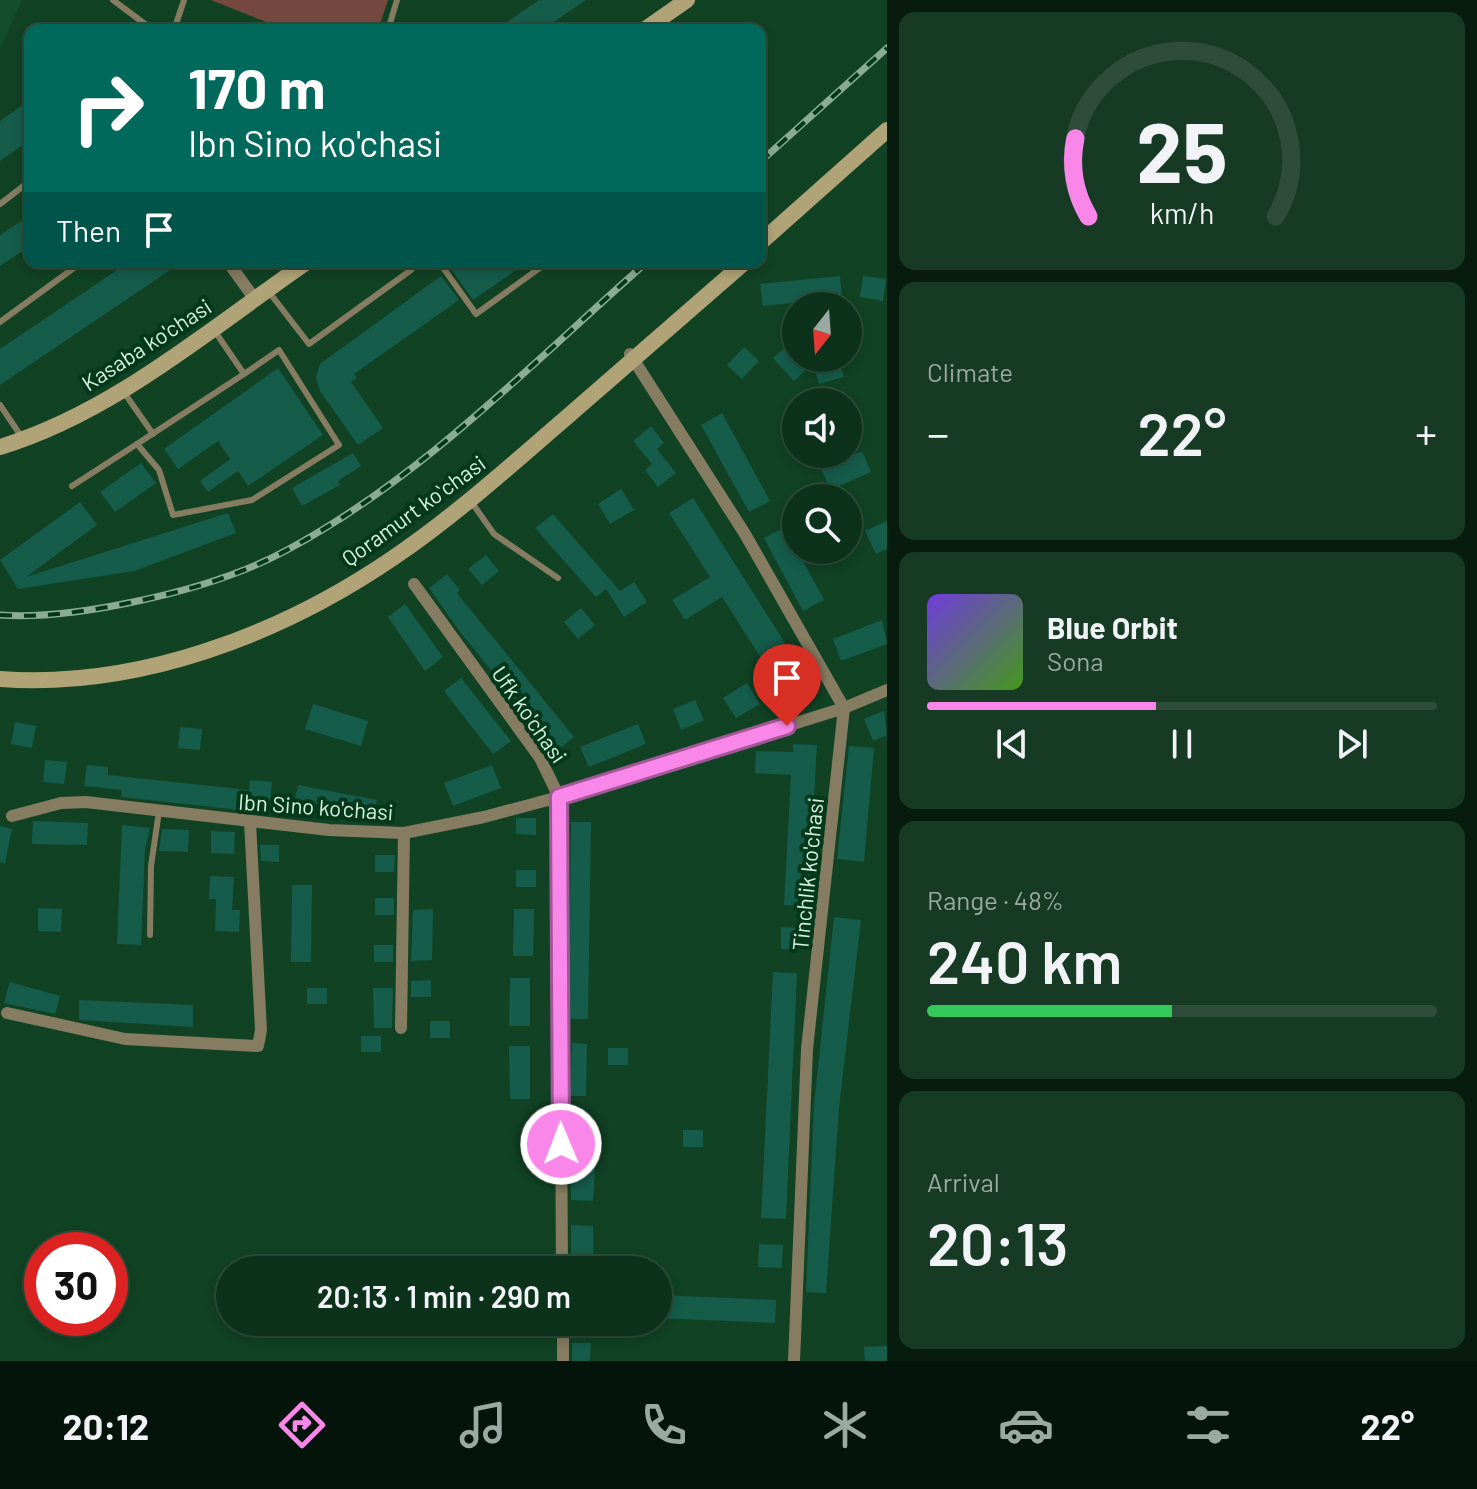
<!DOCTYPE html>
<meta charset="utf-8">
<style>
:root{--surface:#0d321b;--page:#163a24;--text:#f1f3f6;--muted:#9aaaa3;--line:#2d4d3a;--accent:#f987e9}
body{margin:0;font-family:Barlow,sans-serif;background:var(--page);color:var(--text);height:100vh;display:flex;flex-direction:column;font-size:30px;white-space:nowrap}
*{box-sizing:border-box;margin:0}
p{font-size:26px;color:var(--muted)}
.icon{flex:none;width:44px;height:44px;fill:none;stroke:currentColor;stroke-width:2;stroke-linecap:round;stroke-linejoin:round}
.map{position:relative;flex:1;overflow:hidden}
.side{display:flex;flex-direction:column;gap:12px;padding:12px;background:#071c0f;width:590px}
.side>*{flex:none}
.banner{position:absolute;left:24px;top:24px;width:742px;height:244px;border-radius:16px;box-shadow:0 4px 12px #0003,0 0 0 2px var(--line);background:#00695c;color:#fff;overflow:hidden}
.needle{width:52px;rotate:197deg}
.controls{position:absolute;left:782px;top:292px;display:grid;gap:16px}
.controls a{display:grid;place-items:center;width:80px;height:80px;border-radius:50%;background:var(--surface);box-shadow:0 4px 12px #0003,0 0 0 2px var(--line);font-size:40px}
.speed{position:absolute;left:24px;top:1232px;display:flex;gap:16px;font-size:40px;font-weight:700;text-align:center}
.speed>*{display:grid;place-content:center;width:104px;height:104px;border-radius:50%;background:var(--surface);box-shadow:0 4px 12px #0003,0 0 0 2px var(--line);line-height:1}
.speed .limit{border:12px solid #d22;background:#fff;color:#111}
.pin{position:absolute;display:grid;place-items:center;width:68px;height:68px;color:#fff;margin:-82px -34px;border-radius:50% 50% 50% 0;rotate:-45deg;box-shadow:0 0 8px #0007}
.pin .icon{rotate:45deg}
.me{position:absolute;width:88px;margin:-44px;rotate:359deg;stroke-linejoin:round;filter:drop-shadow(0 0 6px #0008)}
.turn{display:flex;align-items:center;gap:28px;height:168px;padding:0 32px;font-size:36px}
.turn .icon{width:104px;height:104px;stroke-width:2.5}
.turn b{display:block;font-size:56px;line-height:68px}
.then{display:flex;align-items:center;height:76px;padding:0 32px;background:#0003;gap:16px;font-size:30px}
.big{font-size:60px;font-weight:600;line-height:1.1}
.side .card{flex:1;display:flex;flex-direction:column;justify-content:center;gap:12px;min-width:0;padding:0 28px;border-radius:16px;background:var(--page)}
.side .dial{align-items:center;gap:0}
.dial svg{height:208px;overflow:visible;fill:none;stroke:var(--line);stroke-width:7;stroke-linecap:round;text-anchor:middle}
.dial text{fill:var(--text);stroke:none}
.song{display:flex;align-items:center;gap:24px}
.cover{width:96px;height:96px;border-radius:12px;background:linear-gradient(135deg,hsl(260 70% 55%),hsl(100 70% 35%))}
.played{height:8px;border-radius:4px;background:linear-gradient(90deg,var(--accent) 45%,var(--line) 45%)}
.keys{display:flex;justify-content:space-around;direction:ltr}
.heat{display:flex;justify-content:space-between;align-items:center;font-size:44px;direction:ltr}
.charge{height:12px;border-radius:6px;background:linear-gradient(90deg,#34c759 48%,var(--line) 0)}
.trip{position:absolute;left:216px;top:1256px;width:456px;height:80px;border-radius:40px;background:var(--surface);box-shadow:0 4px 12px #0003,0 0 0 2px var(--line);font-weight:600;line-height:80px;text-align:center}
.menu{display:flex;height:128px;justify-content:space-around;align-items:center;background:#05140b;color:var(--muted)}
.menu .icon{width:56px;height:56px}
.menu .on{color:var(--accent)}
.menu b{font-size:36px;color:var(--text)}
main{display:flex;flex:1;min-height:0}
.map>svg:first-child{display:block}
.built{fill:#134d2a}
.green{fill:#754940}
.building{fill:#155c4b}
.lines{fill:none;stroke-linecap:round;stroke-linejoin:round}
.lane{stroke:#857c61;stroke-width:6}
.street{stroke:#857c61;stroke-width:12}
.secondary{stroke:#b0a377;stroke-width:16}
.rail-casing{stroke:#8aac95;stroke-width:7}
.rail{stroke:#04381a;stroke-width:4;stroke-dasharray:12;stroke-linecap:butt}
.route-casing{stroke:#a25897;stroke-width:20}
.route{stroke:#f987e9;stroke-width:14}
.labels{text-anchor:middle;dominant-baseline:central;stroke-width:8;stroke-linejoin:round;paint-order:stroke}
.street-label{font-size:22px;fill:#d9f2df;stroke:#04381a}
</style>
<main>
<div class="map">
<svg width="887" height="1361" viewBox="0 0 887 1361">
<rect width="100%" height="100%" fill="#114224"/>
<path class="built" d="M0,0H22L0,49Z"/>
<path class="green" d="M211,0H388L378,30H286Z"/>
<g class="building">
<path d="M539,0H586L542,30H495Z"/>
<path d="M30,100V140L0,161V121Z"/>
<path d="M30,215V246L0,266V235Z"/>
<path d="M129,262H182L0,385V349Z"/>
<path d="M460,262H528L473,300L451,269Z"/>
<path d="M441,276L459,300L354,374L357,378L351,382L383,428L358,445L320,391L316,377L320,364Z"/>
<path d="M840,276L842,298L763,306L760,284Z"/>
<path d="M863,276L886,279L883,301L860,297Z"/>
<path d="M787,345L808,368L794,381L773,358Z"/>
<path d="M744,347L759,361L742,379L727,365Z"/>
<path d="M838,358L844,377L819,384L813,364Z"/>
<path d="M278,368L323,435L248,486L238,471L208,492L200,481L230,459L218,441L178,469L164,449Z"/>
<path d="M722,413L770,501L749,512L701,425Z"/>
<path d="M651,426L664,443L657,449L676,473L658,487L645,470L652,464L633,441Z"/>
<path d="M862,451L871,472L830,490L821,468Z"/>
<path d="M353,453L361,466L338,481L340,485L302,506L292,488Z"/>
<path d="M141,463L156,483L115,512L100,492Z"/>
<path d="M621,489L634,510L610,524L598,504Z"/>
<path d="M693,498L806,676L782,691L722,597L685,620L672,600L710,577L669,513Z"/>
<path d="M80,502L97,525L26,577L228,513L236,533L134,571L18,589L0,560Z"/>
<path d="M553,514L620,591L634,582L647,602L624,617L606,589L596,597L535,528Z"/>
<path d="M887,521V549L876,554L865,531Z"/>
<path d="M785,527L824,600L803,611L764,538Z"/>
<path d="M486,555L499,571L482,585L468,569Z"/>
<path d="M447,574L460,590L457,593L574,737L557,751L460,632L429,588Z"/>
<path d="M405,604L443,657L425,671L388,617Z"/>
<path d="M581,608L595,625L578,639L564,622Z"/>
<path d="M882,620L887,644L841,661L833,639Z"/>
<path d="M461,678L511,741L493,754L444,691Z"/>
<path d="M747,683L760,704L736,718L723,698Z"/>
<path d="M695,700L704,720L681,730L673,709Z"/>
<path d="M313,704L368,721L361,746L305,729Z"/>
<path d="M884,711L887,735L873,741L864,719Z"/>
<path d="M15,722L36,726L32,748L11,744Z"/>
<path d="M638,724L646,744L589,767L580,747Z"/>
<path d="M180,727L202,729L200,750L178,748Z"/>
<path d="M793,744L817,745L808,906L784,905L791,775L755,773L756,751L793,752Z"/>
<path d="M849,746L874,748L864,862L837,859Z"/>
<path d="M45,760L67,762L64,784L43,782Z"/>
<path d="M87,765L108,767V775L249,790L250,780L272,782L270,804L240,800L239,810L121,797L122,790L84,786Z"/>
<path d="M492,765L501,788L453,806L444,783Z"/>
<path d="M298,785L377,800L372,822L293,807Z"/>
<path d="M516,818H536V835L516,834Z"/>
<path d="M33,821L88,823L87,845L32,844Z"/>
<path d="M571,822H591L588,1019H569Z"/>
<path d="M122,825L150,828L145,850L141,945L117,944Z"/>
<path d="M0,826L12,829L5,863L0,862Z"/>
<path d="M162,829L189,830L188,852L159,851Z"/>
<path d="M211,831L235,832L234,854L211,853Z"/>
<path d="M260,845H279V862L261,861Z"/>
<path d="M375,855H395L394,872H375Z"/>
<rect x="516" y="870" width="20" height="17"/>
<path d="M210,876L234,877L232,910H240L239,932L215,931L216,899H209Z"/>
<path d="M292,885H312L311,962H291Z"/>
<rect x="375" y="898" width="19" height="17"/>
<path d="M38,908L62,909L61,932L38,931Z"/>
<path d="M433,909L432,960L411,961L413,910Z"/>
<path d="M514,909H534L533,956H513Z"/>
<path d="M834,917L861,920L839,1108L826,1293L806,1292L814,1105Z"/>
<path d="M781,927L806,928L805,950L781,949Z"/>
<rect x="374" y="945" width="19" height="17"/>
<path d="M773,972L797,973L786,1219L761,1218Z"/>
<path d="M510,978H530V1026H509Z"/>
<path d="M431,980V997H411V981Z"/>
<path d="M10,982L60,996L55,1014L4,1003Z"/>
<rect x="307" y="988" width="20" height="16"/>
<path d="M373,988H393L392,1028H374Z"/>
<path d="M79,1000L193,1005V1027L79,1020Z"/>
<rect x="430" y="1021" width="20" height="17"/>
<rect x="361" y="1036" width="20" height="16"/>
<path d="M572,1043L587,1044L586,1096H570Z"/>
<path d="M509,1046H530V1099H510Z"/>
<rect x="608" y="1048" width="20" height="17"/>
<path d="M570,1119H586V1150L596,1151L593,1201L571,1200Z"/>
<rect x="683" y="1130" width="20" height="17"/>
<path d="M571,1225L593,1226L594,1270H571Z"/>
<path d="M759,1244L783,1245L782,1268L758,1267Z"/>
<path d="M658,1295L776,1300L775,1323L658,1318Z"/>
<path d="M572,1343H591L590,1361H572Z"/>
<path d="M887,1346V1361H865L864,1347Z"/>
</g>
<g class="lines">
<g class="lane">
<path d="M113,0L153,30"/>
<path d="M174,30L184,0"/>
<path d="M388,30L397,0"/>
<path d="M0,204L30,181"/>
<path d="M439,262L476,314L548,262"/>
<path d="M269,292L309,344L411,270"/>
<path d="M0,322L82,262"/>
<path d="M214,330L244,374L279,350L339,445L252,500L173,515L159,470L137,444L244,374"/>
<path d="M123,391L153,434"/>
<path d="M0,405L21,436"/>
<path d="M72,486L137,444"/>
<path d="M470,500L494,534L558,578"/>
<path d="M150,935L151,866L159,811"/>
</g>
<g class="street">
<path d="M228,262L254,298"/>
<path d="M630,354L745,534L844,708L807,1049L794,1361"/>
<path d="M414,584L540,758L559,797L562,1270"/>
<path d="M12,816L61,803L86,802L329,830L404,833L484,817L559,797L844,708L887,690"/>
<path d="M7,1013L125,1039L258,1046L261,1030L250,822"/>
<path d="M401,1028L404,833"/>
<path d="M563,1361V1322"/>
</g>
<g class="secondary">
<path d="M644,30L687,0"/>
<path d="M760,243L887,130"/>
<path d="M0,447C113,413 211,328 307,262"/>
<path d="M0,679C138,689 280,635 393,558C455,516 510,466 567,417C626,365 686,314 745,262"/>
</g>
<defs>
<g id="rail">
<path d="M760,162L887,48"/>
<path d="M0,615C43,618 90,611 133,602C186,591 239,576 287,550C422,478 533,362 647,262"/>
</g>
</defs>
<use href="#rail" class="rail-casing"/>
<use href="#rail" class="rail"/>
</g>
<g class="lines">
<defs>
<path id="route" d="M561,1144L559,797L787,726"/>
</defs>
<use href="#route" class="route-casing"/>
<use href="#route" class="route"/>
</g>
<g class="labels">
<g class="street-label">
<text transform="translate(146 344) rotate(-33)">Kasaba ko'chasi</text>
<text transform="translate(413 510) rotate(-36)">Qoramurt koʻchasi</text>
<text transform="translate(530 714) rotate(55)">Ufk ko'chasi</text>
<text transform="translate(316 806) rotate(4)">Ibn Sino ko'chasi</text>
<text transform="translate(807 874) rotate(-84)">Tinchlik ko'chasi</text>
</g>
</g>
</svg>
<div class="controls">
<a><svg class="needle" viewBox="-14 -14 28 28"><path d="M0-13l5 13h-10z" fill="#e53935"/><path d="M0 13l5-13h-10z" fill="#9aaaa3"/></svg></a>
<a><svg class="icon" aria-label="sound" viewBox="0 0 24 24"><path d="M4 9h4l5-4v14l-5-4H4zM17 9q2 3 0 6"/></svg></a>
<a><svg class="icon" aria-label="search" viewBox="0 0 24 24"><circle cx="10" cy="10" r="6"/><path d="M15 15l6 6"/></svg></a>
</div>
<div class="speed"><div class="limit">30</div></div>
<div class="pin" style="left:787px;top:726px;background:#d93025"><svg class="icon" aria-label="arrive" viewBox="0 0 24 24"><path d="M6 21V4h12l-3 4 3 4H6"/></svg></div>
<svg class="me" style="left:561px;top:1144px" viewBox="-20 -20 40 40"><circle r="17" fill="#f987e9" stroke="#fff" stroke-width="3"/><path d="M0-11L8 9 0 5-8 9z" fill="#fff"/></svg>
<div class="trip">20:13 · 1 min · 290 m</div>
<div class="banner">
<div class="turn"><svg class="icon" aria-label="right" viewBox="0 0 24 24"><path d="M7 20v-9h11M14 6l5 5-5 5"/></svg><div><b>170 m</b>Ibn Sino ko'chasi</div></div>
<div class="then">Then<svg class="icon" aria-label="arrive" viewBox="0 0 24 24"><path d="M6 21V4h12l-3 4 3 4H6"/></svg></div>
</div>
</div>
<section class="side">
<div class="card dial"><svg viewBox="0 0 100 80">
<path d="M14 69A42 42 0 1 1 86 69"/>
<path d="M14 69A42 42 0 0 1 9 39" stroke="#f987e9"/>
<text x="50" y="56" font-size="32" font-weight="700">25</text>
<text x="50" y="72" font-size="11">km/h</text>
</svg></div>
<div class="card"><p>Climate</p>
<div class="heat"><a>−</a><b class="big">22°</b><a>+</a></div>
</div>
<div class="card">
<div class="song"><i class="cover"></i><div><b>Blue Orbit</b><p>Sona</p></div></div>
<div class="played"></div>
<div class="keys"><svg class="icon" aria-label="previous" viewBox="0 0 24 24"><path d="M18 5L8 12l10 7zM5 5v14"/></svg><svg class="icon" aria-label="pause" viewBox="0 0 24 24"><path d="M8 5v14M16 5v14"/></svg><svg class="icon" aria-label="next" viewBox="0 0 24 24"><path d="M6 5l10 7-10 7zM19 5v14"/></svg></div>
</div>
<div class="card"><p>Range · 48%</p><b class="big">240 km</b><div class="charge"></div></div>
<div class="card"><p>Arrival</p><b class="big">20:13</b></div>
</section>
</main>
<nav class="menu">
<b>20:12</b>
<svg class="icon on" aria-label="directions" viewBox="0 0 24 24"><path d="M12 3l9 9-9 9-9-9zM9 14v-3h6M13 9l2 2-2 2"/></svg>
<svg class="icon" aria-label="music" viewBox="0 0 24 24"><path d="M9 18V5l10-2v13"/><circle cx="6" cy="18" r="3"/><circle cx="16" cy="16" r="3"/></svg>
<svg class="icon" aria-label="phone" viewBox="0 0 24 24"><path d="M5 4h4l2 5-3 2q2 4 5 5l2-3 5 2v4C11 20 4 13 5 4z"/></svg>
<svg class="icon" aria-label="climate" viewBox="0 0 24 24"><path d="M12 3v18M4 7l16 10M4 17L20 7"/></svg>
<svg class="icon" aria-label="car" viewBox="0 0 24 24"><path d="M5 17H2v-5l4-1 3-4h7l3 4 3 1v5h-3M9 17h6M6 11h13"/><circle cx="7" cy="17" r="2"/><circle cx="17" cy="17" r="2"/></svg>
<svg class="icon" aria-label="filters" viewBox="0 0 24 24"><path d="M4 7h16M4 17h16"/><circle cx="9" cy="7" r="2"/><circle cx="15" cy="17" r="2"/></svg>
<b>22°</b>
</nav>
